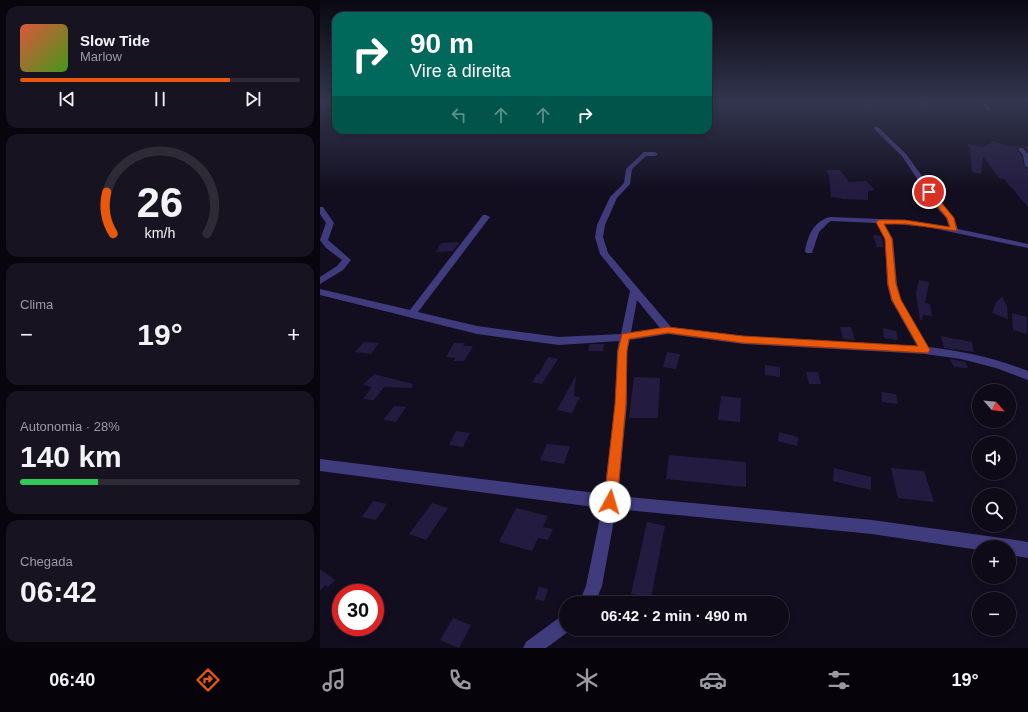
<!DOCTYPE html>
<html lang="pt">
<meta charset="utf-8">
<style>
:root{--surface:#0e0a18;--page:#171321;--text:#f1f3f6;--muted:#9b9aa2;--line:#2e2b37;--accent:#ea580c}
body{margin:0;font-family:Helvetica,sans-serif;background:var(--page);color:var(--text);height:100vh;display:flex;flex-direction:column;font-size:15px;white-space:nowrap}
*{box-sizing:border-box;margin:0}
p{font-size:13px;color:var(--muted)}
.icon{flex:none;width:22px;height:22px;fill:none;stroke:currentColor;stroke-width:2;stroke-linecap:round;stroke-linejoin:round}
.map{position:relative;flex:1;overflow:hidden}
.panel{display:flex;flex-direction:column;gap:6px;padding:6px;background:#08060d;width:320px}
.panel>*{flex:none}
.top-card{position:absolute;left:12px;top:12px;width:380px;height:122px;border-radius:12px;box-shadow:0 2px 6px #0003,0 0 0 1px var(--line);background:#00695c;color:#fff;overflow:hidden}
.needle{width:26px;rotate:117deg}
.tools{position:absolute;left:652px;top:384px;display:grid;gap:8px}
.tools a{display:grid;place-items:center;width:44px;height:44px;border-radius:50%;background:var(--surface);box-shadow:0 2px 6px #0003,0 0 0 1px var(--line);font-size:20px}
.speed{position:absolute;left:12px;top:584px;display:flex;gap:8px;font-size:20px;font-weight:700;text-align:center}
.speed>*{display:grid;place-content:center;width:52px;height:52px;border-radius:50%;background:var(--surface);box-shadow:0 2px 6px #0003,0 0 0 1px var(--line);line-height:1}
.speed .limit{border:6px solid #d22;background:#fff;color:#111}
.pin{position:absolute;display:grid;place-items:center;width:34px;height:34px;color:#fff;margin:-17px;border:2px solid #fff;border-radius:50%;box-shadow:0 1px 4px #0007}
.me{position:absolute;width:44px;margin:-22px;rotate:6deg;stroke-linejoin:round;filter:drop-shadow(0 0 3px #0008)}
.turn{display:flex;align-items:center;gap:14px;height:84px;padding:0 12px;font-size:18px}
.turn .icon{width:52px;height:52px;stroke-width:2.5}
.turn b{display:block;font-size:28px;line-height:34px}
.lanes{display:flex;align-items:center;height:38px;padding:0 12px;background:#0003;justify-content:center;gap:20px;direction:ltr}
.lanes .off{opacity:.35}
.big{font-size:30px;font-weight:800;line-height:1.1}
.panel .widget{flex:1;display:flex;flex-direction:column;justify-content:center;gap:6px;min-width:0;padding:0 14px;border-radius:12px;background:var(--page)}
.panel .dial{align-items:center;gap:0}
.dial svg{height:104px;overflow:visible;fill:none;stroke:var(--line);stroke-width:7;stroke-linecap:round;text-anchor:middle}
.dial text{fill:var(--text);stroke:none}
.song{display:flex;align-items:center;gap:12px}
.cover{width:48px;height:48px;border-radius:6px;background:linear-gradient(135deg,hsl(10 70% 55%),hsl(100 70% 35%))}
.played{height:4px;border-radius:2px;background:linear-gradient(90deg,var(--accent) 75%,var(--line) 75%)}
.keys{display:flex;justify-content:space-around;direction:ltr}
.heat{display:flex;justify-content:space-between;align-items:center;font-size:22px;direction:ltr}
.charge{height:6px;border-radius:3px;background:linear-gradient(90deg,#34c759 28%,var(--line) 0)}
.trip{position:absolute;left:239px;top:596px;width:230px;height:40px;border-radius:20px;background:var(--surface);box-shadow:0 2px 6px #0003,0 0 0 1px var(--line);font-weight:800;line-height:40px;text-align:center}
.tabs{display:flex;height:64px;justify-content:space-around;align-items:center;background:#06040a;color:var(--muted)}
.tabs .icon{width:28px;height:28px}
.tabs .selected{color:var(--accent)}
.tabs b{font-size:18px;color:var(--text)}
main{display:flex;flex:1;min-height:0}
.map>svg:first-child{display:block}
.building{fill:#241b40}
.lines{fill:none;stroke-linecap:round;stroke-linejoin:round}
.street{fill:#403b7d;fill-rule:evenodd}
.route{fill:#ea580c;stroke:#983908}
</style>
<main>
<section class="panel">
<div class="widget">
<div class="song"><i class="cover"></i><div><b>Slow Tide</b><p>Marlow</p></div></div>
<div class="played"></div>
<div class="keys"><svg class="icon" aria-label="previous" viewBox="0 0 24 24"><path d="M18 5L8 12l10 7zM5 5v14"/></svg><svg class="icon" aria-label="pause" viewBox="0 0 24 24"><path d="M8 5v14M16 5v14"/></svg><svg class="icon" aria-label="next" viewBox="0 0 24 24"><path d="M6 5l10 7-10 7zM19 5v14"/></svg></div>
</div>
<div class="widget dial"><svg viewBox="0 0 100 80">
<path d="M14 69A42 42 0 1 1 86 69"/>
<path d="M14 69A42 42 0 0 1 9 37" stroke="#ea580c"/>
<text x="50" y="56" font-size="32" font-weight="700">26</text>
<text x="50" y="72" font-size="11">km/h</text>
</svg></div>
<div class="widget"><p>Clima</p>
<div class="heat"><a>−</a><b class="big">19°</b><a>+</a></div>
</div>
<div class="widget"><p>Autonomia · 28%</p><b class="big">140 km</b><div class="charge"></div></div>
<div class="widget"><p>Chegada</p><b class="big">06:42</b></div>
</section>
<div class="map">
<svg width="708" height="648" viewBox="0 0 708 648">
<rect width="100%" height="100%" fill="#120e20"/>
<g class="building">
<path d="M673,141L687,146H708V152L703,146H699L696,149L702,156L704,166L708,169V207L684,179L679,178L663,157L661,174L652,172L650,151L652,152L647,144L663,147Z"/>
<path d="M506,170H520L529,182L546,181L555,190L548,191V200L522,199L521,198L511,197L509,175Z"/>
<path d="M553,235L561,236L564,247H557Z"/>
<path d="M140,242L133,251L116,252L121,243Z"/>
<path d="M599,280L609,282L605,303L610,304L612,316L603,315L602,320H600L596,293Z"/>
<path d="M682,297L687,306L688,319L672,313L676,302Z"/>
<path d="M692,313L707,317V334L693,330Z"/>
<path d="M520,327H531L535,340L523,339Z"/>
<path d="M563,328L576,331L578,340L564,338Z"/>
<path d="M621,336L652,342L654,352L624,348Z"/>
<path d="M44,342L59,343L51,354L35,352Z"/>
<path d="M134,343H145L143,346H153L144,361H134L135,358L126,357Z"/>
<path d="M270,344H284L283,351H268Z"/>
<path d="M347,352L360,354L356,369L343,367Z"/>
<path d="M228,357L238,359L222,384L212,382L217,374H219Z"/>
<path d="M630,359L645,362L648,368L634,367Z"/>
<path d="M445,365L460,367V377L445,375Z"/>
<path d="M486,372H498L501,384H489Z"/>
<path d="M54,374L93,384L92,388L64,387L54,400L43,399L52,387L43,385Z"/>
<path d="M256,375L254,396L260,397L252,413L237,410Z"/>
<path d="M314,377L340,378L338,418H309Z"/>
<path d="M561,392L576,394L578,404L562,402Z"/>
<path d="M401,396L421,398L420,422L398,420Z"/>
<path d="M74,406L86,407L76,422L63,420Z"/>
<path d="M136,431L150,433L143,447L129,445Z"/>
<path d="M459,432L478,437L477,446L458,441Z"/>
<path d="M227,444L250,446L244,464L220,460Z"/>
<path d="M349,455L426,462V487L346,479Z"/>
<path d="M514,468L551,477V490L513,481Z"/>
<path d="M571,468L604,471L614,502L578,498Z"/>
<path d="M53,501L67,504L56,520L42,517Z"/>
<path d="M112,503L128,508L106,540L89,534Z"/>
<path d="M196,508L228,516L223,527L233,529L228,540L218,538L212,551L179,542Z"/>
<path d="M327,522L345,526L331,598L311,594Z"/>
<path d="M0,569L15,580L8,587L5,585L0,591Z"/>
<path d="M219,587L228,589L224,601L215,599Z"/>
<path d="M133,618L151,625L139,648L120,640Z"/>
</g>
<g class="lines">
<g class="street">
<path d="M552,102H557L551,106H547V104Z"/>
<path d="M604,102H609L605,107H601Z"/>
<path d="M662,102H666L671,111H667Z"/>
<path d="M554,127H558L586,154L621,202L634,218L638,229L708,244V248L607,227L564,223L573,239L577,284L581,300L608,347C643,351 675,358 708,371V380L676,368L641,359L605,354L423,344L348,334L310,340L307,351V404L298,496L552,520L689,539L708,542V558L689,555V547H659V550L552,534L296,509L282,586L275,603H259L266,586L282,508L0,471V459L284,494L295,404L297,351L299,341L239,345L157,334L0,295V289L90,310L163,215H166L170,217L98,312L157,326L239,337L301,334L310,291L280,254L275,237L277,225L290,197L304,183L306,169L324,152H335L338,154L335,156H326L312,169L310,184L297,198L285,225L283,237L288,253L351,327L423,336L597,346L571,300L567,284L565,239L556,223L511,221L508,223L499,232L492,253H486L485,251C488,235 494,221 510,217L585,220L629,227L626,218L615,206L582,156L554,129ZM317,300L340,328L311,332Z"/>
<path d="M699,148H703L708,154V168L705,166L703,155L698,149Z"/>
<path d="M0,207H3L14,223L8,240L31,260L23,270L0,284V277L17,266L22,260L6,248L0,240L6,223L0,214Z"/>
<path d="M246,615V629H252L226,648H203L206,642L240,617Z"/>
</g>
</g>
<linearGradient id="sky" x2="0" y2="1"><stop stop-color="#0a0812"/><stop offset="0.53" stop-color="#33364e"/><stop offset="1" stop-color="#33364e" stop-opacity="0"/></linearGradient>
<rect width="708" height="192" fill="url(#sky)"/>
<path class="route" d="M607,191H612L634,218L637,231L585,224H564L572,239L576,284L581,300L610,350L608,353L423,343L348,333L309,339L307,351L306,404L297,502L295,507L290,509L286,507L284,502L295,404L298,351L302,334L348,327L423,336L598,346L572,300L568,284L565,239L556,222L559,220H585L630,227L627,218L607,194Z"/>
</svg>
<div class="tools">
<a><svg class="needle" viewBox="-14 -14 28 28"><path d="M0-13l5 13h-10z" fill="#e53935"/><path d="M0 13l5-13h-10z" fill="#9b9aa2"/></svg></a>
<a><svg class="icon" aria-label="sound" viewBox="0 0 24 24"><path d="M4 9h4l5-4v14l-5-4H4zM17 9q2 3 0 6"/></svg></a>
<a><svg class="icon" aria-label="search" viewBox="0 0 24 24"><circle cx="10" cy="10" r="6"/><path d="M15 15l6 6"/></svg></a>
<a>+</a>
<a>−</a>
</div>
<div class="speed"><div class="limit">30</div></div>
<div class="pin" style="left:609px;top:192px;background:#d93025"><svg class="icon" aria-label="arrive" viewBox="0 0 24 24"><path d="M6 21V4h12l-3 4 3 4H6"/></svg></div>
<svg class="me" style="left:290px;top:502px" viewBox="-20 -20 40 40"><circle r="19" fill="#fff"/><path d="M0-13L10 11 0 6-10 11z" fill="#ea580c"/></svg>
<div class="trip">06:42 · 2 min · 490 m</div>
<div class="top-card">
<div class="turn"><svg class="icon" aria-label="right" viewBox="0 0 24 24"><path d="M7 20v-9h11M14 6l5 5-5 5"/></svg><div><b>90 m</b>Vire à direita</div></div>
<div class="lanes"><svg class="icon off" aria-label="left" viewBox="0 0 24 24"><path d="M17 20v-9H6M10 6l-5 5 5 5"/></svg><svg class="icon off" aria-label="ahead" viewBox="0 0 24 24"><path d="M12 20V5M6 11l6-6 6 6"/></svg><svg class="icon off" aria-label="ahead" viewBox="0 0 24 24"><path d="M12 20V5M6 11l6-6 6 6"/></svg><svg class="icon" aria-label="right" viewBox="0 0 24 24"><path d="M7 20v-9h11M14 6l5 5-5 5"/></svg></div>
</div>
</div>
</main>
<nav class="tabs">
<b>06:40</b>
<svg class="icon selected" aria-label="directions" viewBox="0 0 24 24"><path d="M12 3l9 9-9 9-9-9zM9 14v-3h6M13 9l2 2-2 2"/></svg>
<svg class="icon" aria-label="music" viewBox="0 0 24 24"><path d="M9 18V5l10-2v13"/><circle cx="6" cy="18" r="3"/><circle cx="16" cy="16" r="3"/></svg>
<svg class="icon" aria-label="phone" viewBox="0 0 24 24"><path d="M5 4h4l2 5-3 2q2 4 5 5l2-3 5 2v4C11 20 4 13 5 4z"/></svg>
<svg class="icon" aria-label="climate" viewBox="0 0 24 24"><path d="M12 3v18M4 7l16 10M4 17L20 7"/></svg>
<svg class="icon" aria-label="car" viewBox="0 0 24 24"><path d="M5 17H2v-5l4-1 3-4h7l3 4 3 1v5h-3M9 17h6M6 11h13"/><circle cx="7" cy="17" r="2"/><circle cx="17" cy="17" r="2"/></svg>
<svg class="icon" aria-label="filters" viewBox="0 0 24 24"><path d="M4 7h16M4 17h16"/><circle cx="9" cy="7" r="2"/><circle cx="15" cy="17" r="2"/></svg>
<b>19°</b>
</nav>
